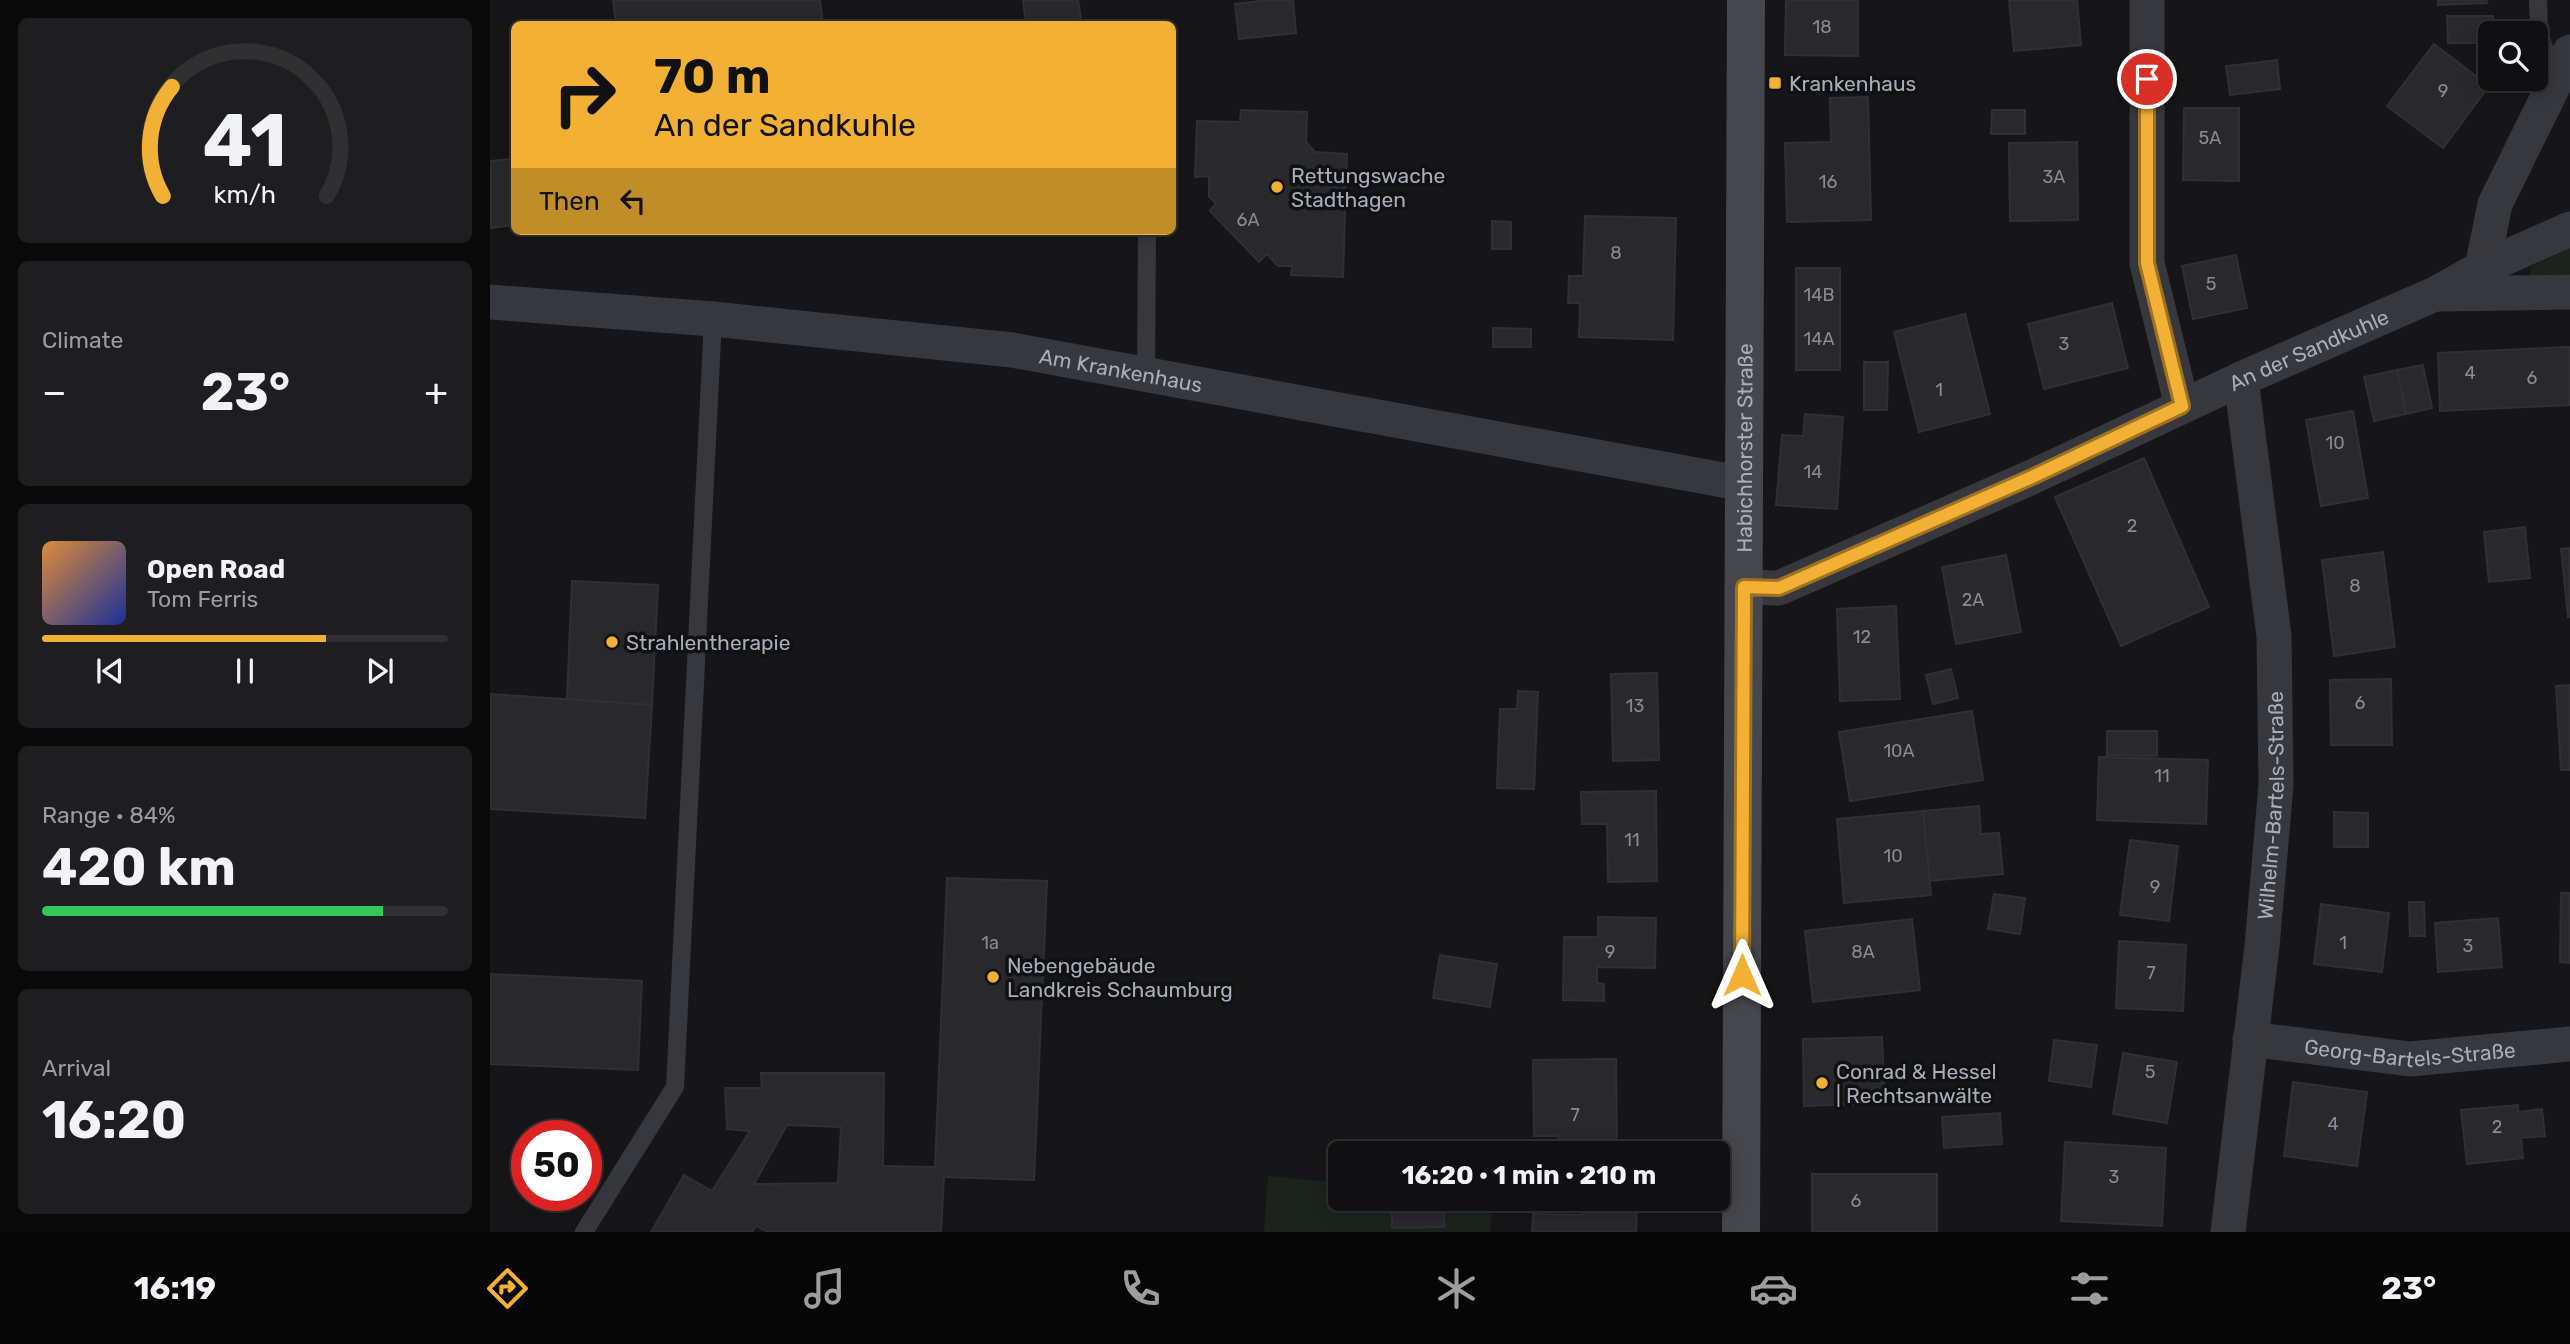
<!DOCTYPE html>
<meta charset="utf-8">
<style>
:root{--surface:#101012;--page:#1e1e20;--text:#f1f3f6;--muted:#9c9d9f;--line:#303032;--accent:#f2b134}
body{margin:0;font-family:Rubik,sans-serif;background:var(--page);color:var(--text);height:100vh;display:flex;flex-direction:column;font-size:26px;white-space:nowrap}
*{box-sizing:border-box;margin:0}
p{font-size:23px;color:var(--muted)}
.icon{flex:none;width:38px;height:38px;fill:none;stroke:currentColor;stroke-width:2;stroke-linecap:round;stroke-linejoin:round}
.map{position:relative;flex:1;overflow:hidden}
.panel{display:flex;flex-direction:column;gap:18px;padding:18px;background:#09090a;width:490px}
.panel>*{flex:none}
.top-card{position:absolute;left:21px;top:21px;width:665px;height:214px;border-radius:10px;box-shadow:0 4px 18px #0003,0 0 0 2px var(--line);background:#f2b134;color:#111;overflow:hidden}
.buttons{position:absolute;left:1988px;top:21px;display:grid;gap:14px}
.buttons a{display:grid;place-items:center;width:70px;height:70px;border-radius:10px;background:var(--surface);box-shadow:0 4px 18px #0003,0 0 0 2px var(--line);font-size:35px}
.speed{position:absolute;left:21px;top:1120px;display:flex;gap:14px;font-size:35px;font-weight:700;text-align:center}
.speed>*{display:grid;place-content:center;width:91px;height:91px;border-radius:50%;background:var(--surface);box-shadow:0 4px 18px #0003,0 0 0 2px var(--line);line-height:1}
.speed .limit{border:10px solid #d22;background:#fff;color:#111}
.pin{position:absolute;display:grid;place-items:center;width:60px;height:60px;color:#fff;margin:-30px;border:4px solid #fff;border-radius:50%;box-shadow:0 2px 7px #0007}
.me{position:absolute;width:77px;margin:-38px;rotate:0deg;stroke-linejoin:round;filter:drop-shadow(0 0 5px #0008)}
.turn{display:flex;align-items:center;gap:24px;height:147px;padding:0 28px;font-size:32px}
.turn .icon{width:91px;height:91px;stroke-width:2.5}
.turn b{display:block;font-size:49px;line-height:60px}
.then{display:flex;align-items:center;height:66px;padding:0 28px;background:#0003;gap:14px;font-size:26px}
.big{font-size:52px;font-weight:700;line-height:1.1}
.panel .widget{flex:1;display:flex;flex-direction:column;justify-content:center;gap:10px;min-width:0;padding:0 24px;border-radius:10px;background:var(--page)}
.panel .dial{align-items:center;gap:0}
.dial svg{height:182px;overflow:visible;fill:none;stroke:var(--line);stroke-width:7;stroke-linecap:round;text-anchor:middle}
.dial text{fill:var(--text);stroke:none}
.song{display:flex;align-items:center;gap:21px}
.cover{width:84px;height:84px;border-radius:10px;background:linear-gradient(135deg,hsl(30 70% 55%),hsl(230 70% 35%))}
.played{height:7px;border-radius:4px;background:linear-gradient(90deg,var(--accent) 70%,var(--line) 70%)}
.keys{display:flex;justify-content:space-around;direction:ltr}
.heat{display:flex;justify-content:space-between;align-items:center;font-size:38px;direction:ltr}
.charge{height:10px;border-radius:5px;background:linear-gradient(90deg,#34c759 84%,var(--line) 0)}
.trip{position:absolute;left:838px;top:1141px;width:402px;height:70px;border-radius:10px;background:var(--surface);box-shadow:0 4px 18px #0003,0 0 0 2px var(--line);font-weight:700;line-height:70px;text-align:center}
.tabs{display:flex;height:112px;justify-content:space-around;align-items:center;background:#060607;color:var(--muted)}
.tabs .icon{width:49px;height:49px}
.tabs .active{color:var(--accent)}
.tabs b{font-size:32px;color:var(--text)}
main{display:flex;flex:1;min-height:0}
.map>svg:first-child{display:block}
.green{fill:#1c231d}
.building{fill:#29292c;stroke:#303034;stroke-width:2;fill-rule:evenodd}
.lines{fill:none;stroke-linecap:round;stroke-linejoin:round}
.lane{stroke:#37383d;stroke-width:18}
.street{stroke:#37383d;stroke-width:35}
.secondary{stroke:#45474d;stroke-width:38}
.route-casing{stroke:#9d7322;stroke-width:18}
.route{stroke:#f2b134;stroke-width:12}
.poi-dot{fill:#f2b134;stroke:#111113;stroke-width:2.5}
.labels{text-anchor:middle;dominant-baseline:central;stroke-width:7;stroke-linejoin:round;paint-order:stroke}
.number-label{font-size:18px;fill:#888b94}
.poi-label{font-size:21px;fill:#a8adb8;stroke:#111113;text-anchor:start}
.street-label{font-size:21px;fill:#a8adb8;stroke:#111113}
</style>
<main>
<section class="panel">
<div class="widget dial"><svg viewBox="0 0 100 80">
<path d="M14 69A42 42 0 1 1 86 69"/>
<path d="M14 69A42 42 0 0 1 18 21" stroke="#f2b134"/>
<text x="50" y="56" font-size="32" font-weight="700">41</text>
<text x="50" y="72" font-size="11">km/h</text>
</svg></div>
<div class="widget"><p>Climate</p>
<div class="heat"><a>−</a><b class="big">23°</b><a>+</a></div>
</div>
<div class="widget">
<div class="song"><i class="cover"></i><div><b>Open Road</b><p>Tom Ferris</p></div></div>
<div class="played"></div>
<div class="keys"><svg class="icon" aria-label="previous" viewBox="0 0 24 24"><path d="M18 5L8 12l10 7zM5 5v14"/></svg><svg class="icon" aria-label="pause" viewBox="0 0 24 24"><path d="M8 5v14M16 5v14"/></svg><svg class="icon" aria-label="next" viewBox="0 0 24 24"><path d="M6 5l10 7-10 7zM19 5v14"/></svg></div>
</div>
<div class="widget"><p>Range · 84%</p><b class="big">420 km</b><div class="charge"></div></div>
<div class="widget"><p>Arrival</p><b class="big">16:20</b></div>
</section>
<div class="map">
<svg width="2080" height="1232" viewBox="0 0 2080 1232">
<rect width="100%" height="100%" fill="#161618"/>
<g class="green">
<path d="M2080,248V274L2040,275L2042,266Z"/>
<path d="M778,1176L850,1183V1199H1003L1000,1232H774Z"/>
</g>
<g class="building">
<path d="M123,0H330L333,24H126Z"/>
<path d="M533,0H588L592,24H536Z"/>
<path d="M779,0H803L806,33L749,39L745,4Z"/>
<path d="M1296,0H1368V56L1295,55Z"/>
<path d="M1519,0H1587L1591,45L1524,51Z"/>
<path d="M1948,0H1996L1997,3L1948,5Z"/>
<path d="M1957,16H2003V33H2000V43H1958Z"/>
<path d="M1944,44L1999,86L1953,148L1897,106Z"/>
<path d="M1787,60L1790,89L1740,95L1736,66Z"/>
<path d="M1378,97L1381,220L1297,222L1295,143L1341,142L1340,98Z"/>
<path d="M1694,108H1749V181L1693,180Z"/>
<path d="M751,110L817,112L816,142L825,152L857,154L853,277L801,275L802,266H788L777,254L769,262L720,211L726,203L719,197V176L705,177L707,121L750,122Z"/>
<path d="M1502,110H1535V134H1501Z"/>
<path d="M1587,142L1588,220L1520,221L1519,143Z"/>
<path d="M24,159V225L0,228V161Z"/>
<path d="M1095,216L1186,218L1183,340L1089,337L1090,303H1078L1079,276H1093Z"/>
<path d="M1002,221L1021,222V249H1002Z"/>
<path d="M1746,255L1757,308L1703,319L1692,266Z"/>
<rect x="1306" y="268" width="44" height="102"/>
<path d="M1622,303L1638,368L1554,389L1538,324Z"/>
<path d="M1475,314L1500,414L1429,432L1404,332Z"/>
<path d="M1003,328L1041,329V347H1003Z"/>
<path d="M2080,347V405L1950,411L1948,353Z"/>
<path d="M1374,362H1398L1397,410H1374Z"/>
<path d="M1933,365L1942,408L1916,414L1907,370Z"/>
<path d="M1907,370L1916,414L1884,421L1874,377Z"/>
<path d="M1863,411L1878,498L1831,506L1816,420Z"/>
<path d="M1315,414L1353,417L1347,509L1286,505L1292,435L1313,436Z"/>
<path d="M1654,458L1719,607L1631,646L1565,497Z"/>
<path d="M2035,527L2040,578L1999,582L1994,532Z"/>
<path d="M2080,548V617H2078L2071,549Z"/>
<path d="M1893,552L1905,647L1844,656L1832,560Z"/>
<path d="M1516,555L1531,632L1466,644L1452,567Z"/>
<path d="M82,581L168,585L162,705L77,699Z"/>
<path d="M1406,606L1410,699L1350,701L1347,609Z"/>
<path d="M1461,669L1468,698L1443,704L1436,675Z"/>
<path d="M1167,673L1169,760L1123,761L1121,674Z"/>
<path d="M1901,679L1902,745H1841L1840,680Z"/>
<path d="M2080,685V770H2071L2066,686Z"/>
<path d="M1028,691L1048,692L1044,789L1007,788L1010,709H1027Z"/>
<path d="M0,694L162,705L155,818L0,809Z"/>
<path d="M1482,711L1493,780L1360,801L1349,732Z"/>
<path d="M1617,731H1667V756L1617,755Z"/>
<path d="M1609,757L1718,760L1716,824L1607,820Z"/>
<path d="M1166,791L1167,881L1118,882L1117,824H1092L1091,792Z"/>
<path d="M1489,806L1491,834L1509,833L1513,874L1439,881L1433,811Z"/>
<path d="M1433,811L1441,895L1354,903L1347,819Z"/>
<path d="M1844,812L1878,813V847H1844Z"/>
<path d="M1640,840L1688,846L1679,921L1630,915Z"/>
<path d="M457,878L557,881L544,1180L454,1177L451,1232H278L266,1226L262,1232H161L194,1175L222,1191L260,1131L237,1129L235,1088H272L271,1073H394L393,1166L445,1167ZM297,1125L351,1127L348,1183L264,1184Z"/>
<path d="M2071,893H2080V963L2070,962Z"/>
<path d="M1504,894L1535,898L1530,934L1498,929Z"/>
<path d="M1919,902H1934L1935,936H1920Z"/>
<path d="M1831,904L1899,913L1892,972L1824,964Z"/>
<path d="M1108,917L1166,918L1165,968L1107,967V983L1114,984V1001L1073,1000L1074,937H1108Z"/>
<path d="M2008,918L2012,967L1948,972L1945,923Z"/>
<path d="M1422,919L1430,990L1323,1002L1315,931Z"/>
<path d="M1629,941L1696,945L1693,1011L1626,1008Z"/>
<path d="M950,955L1007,964L1000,1007L943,998Z"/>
<path d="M0,974L152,981L148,1070L0,1064Z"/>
<path d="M1392,1037L1395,1103L1314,1106L1313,1039Z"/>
<path d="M1564,1040L1607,1045L1601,1087L1559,1081Z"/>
<path d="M1633,1053L1687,1062L1677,1123L1623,1114Z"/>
<path d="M1126,1059L1127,1153H1069L1068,1136H1044L1043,1060Z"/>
<path d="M1803,1082L1877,1092L1867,1166L1794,1156Z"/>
<path d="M2028,1105V1112L2052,1109L2055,1136L2031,1138L2033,1158L1977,1164L1971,1110Z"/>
<path d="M1510,1113L1512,1144L1454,1148L1452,1117Z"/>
<path d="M1575,1142L1676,1148L1672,1226L1571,1221Z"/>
<rect x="1322" y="1174" width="125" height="58"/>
<path d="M902,1199H954V1227L902,1228Z"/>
<path d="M1092,1209H1147L1146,1232H1042L1043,1214L1092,1215Z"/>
</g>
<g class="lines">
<g class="lane">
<path d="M2048,0L2049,33L2065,78"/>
<path d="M656,375L657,231"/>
<path d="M94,1232L185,1087L223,319"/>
</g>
<g class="street">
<path d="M1657,0V263L1692,406"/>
<path d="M1992,268L2005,204L2080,52"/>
<path d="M1948,294L2080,292"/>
<path id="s1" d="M0,302L223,319L522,350L1255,484"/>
<path id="s2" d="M1254,587L1289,588L1542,477L1751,379L1945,294L1992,268L2080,229"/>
<path id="s3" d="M1760,1039L1920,1059L2080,1044"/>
<path id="s4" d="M1738,1232L1772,946L1786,785L1784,636L1751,379"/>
</g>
<path class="secondary" id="s5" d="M1251,1232L1256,0"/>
</g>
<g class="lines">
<defs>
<path id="route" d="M1252,975L1254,587L1289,588L1542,477L1692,406L1657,263V79"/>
</defs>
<use href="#route" class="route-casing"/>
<use href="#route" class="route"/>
</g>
<g class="poi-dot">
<rect x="1278" y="76" width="14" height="14" rx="3.5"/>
<circle cx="787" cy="187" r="7"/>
<circle cx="122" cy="642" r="7"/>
<circle cx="503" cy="977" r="7"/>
<circle cx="1332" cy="1083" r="7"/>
</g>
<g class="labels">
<g class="number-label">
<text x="1332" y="27">18</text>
<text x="1953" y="91">9</text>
<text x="1720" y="138">5A</text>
<text x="1564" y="177">3A</text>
<text x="1338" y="182">16</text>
<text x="758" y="220">6A</text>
<text x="1126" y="253">8</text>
<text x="1721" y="284">5</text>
<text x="1329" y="295">14B</text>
<text x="1329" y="339">14A</text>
<text x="1574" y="344">3</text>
<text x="1980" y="373">4</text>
<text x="2042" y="378">6</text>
<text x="1449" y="390">1</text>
<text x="1845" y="443">10</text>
<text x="1323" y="472">14</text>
<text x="1642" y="526">2</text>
<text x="1865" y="586">8</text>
<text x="1483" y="600">2A</text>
<text x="1372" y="637">12</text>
<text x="1870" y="703">6</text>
<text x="1145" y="706">13</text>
<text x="1409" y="751">10A</text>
<text x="1672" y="776">11</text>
<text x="1142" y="840">11</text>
<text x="1403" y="856">10</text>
<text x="1665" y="887">9</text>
<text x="500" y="943">1a</text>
<text x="1853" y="943">1</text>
<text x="1978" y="946">3</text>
<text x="1120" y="952">9</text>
<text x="1373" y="952">8A</text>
<text x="1661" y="973">7</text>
<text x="1660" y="1072">5</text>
<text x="1085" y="1115">7</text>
<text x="1843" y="1124">4</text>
<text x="2007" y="1127">2</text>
<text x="1624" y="1177">3</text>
<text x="1366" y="1201">6</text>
</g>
<g class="poi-label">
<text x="1299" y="83">Krankenhaus</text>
<text x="801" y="175">Rettungswache<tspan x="801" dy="24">Stadthagen</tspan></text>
<text x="136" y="642">Strahlentherapie</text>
<text x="517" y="965">Nebengebäude<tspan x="517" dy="24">Landkreis Schaumburg</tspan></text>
<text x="1346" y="1071">Conrad &amp; Hessel<tspan x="1346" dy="24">| Rechtsanwälte</tspan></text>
</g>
<g class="street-label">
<text stroke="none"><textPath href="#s2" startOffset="616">An der Sandkuhle</textPath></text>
<text stroke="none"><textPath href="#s1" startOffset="635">Am Krankenhaus</textPath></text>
<text stroke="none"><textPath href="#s5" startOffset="784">Habichhorster Straße</textPath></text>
<text stroke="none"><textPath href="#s4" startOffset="429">Wilhelm-Bartels-Straße</textPath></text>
<text stroke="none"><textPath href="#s3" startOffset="161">Georg-Bartels-Straße</textPath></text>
</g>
</g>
</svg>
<div class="buttons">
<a><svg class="icon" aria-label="search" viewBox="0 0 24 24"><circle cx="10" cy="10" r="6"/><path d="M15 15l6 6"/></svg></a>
</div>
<div class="speed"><div class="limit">50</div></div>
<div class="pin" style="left:1657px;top:79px;background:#d93025"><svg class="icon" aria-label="arrive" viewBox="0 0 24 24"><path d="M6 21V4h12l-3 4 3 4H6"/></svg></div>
<svg class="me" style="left:1252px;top:975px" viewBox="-20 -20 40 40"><path d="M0-17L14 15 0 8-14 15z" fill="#f2b134" stroke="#fff" stroke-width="4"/></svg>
<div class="trip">16:20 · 1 min · 210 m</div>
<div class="top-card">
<div class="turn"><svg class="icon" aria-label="right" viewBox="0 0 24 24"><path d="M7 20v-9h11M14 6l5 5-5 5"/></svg><div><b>70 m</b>An der Sandkuhle</div></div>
<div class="then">Then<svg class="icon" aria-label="left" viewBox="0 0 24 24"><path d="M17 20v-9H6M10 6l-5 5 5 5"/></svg></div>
</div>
</div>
</main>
<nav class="tabs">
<b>16:19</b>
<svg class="icon active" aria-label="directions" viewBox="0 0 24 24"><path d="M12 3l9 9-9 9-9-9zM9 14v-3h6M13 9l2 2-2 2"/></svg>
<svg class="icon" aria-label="music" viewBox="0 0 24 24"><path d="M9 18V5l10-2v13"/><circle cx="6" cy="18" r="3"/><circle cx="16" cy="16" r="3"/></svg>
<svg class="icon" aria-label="phone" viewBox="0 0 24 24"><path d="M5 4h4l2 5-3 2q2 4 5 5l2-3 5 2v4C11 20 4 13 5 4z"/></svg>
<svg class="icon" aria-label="climate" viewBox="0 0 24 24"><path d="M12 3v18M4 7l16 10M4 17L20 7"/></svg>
<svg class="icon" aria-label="car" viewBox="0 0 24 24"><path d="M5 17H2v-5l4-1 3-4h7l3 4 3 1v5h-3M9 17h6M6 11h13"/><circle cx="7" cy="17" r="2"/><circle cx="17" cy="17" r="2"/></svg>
<svg class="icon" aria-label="filters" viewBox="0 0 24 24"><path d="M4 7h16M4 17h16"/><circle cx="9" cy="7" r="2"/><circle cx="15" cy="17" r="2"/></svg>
<b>23°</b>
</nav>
